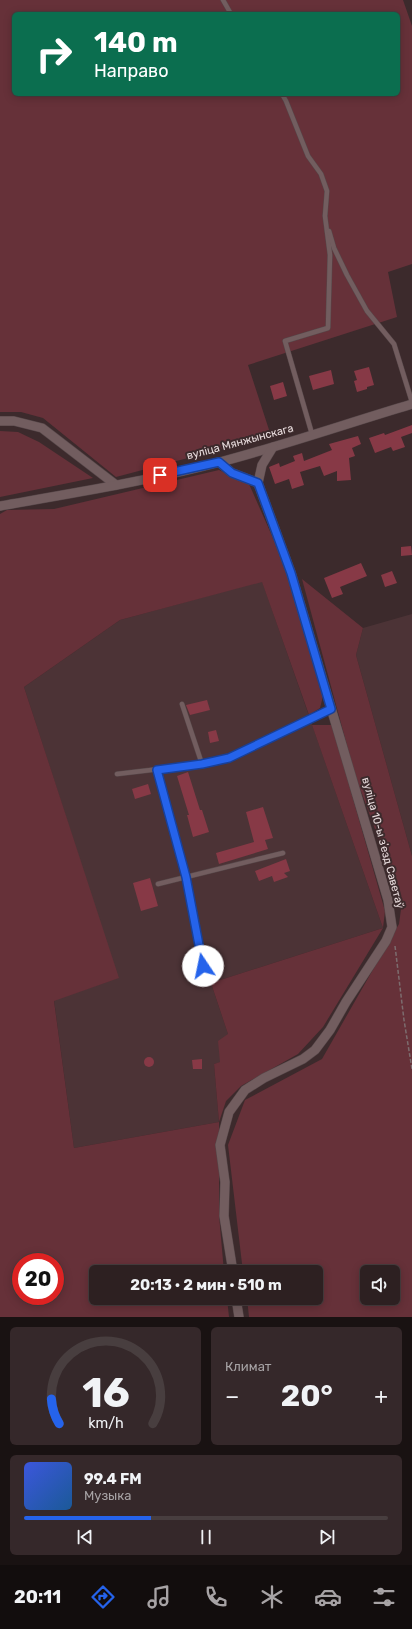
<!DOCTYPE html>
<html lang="ru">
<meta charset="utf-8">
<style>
:root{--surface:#2d2021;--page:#35282a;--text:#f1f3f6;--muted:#a7a3a5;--line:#483e3f;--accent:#2563eb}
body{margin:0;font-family:Rubik,sans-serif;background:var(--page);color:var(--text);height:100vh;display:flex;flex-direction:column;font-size:15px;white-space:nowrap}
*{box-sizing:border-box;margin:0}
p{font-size:13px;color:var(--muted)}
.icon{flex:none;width:22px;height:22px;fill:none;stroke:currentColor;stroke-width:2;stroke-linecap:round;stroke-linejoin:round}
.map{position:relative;height:1317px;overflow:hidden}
.side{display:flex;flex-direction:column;gap:10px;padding:10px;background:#191212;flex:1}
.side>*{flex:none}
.top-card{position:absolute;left:12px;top:12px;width:388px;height:84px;border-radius:6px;box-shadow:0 2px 10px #0003,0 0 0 1px var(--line);background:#0b6e4f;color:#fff;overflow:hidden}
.fabs{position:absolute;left:360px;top:1265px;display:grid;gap:8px}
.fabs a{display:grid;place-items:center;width:40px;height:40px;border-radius:6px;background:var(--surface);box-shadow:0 2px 10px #0003,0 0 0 1px var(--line);font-size:20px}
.speed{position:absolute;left:12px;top:1253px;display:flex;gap:8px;font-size:20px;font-weight:700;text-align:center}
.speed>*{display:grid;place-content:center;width:52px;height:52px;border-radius:50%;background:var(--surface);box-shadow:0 2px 10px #0003,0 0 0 1px var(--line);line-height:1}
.speed .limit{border:6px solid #d22;background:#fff;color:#111}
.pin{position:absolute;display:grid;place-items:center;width:34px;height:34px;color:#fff;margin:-17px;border-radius:8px;box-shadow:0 2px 6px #0006}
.me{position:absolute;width:44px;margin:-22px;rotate:349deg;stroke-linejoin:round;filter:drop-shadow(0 0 3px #0008)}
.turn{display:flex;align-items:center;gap:14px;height:84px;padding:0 16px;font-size:18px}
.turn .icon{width:52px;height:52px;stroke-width:2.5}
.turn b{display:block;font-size:28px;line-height:34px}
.big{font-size:30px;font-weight:700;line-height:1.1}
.side .card{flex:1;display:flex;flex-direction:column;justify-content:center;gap:6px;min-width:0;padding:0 14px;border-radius:6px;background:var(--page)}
.side .dial{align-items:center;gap:0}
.dial svg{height:104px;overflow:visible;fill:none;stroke:var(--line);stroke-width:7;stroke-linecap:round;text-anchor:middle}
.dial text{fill:var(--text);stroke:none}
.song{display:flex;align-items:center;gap:12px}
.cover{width:48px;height:48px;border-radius:6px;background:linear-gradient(135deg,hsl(230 70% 55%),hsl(210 70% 35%))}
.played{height:4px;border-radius:2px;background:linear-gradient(90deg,var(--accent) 35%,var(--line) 35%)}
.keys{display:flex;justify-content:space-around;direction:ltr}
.heat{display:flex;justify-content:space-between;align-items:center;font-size:22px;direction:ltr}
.side .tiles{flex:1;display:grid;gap:10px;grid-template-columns:1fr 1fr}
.card:last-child{grid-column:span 2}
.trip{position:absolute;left:89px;top:1265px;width:234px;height:40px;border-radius:6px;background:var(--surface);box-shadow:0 2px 10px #0003,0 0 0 1px var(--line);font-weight:700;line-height:40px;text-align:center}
.dock{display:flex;height:64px;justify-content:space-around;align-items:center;background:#120d0d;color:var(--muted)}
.dock .icon{width:28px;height:28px}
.dock .active{color:var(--accent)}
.dock b{font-size:18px;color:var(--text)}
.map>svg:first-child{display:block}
.built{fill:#4c3336}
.green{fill:#663139;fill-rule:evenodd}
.building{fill:#873946}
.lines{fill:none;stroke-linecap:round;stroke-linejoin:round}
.lane-casing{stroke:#564749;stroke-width:5.5}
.street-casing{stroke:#564749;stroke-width:10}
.path{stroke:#7c6c6e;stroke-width:1.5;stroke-dasharray:4 2;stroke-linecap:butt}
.lane{stroke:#725d5f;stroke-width:4.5}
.street{stroke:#725d5f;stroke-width:9}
.route-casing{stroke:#184099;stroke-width:10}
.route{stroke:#2563eb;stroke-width:7}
.labels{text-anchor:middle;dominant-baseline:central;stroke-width:4;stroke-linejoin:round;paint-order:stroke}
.street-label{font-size:11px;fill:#e8dcdd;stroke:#3c2a2c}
</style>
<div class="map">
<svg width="412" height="1317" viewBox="0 0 412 1317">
<rect width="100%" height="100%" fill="#3c2a2c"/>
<g class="built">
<path d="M262,581L383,928L211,983L228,1034L221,1062L214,1064L219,1122L74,1148L54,1000L118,978L24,687L120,620Z"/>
<path d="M412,614V856L356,655L363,628Z"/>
</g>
<g class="green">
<path d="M0,0H403L412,26V264L388,272L397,317L248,365L271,436L116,477L43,418L21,412H0ZM14,14H398V94H14Z"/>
<path d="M0,431L18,432L39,442L93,478L0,497Z"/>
<path d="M219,470L249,484L288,572L323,696L320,708L309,715L262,582L120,620L24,687L119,978L54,1001L74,1148L219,1122L214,1064L220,1062L218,1041L228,1034L211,983L383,928L312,725H332L385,911L383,928L323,1027L298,1054L241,1086L226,1101L219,1122V1215L224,1272H96V1298H227L229,1317H0V514L7,510L54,509ZM21,1262H55V1296H21Z"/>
<path d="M302,579L363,628L356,655L412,856V1317H249L247,1298H316V1272H243L228,1145L245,1100L322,1059L399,924L402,902L355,775ZM367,1272H393V1298H367Z"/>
</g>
<g class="building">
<path d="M369,367L374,385L367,387V389L357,392L354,381L357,380L354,371Z"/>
<path d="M331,370L334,384L313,390L309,376Z"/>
<path d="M283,382L287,396L274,400L270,386Z"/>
<path d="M412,425V433L401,437L405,447L393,451L391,447L375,453L369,438L384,433L385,435Z"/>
<path d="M358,436L361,444L352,448L355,456L349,458L351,480L337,481V471L324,476L320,466L300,472L304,485L292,489L289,479L275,484L269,467L279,463L280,467L295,461L293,456L302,453L304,461L332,450L329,444Z"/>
<path d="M411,546L412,555L401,556V547Z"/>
<path d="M361,563L367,576L340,587L343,594L332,598L324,578Z"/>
<path d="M392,571L397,583L385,587L381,575Z"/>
<path d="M207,700L210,710L190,715L186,705Z"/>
<path d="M216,730L219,741L210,743L208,732Z"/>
<path d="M188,772L200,810H202L209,832L193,837L187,815H189L177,776Z"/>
<path d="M148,784L151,794L135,799L132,789Z"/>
<path d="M263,807L273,838L265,840L268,849L219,864L216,853L254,842L246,812Z"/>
<path d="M286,859L290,871L284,873L288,877L274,882L272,876L259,881L255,871Z"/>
<path d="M150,878L158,906L141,911L133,883Z"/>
<circle cx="149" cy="1062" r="5"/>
<path d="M202,1059V1069H193L192,1060Z"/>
</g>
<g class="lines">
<defs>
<g id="lane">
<path d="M223,0L231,14"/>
<path d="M282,94L286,101L308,156L321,174L327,191L325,216L330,255L328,328L285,341L312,434"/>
<path d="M329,231L334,248L347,275L367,311L394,344L412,402"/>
<path d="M182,704L202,764"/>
<path d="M157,770L186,877L203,966"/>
<path d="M117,774L202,764L229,758L331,709"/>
<path d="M158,884L283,853"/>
</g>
<g id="street">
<path d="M0,421H14L42,428L116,485"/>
<path d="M219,462L232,473L258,483"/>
<path d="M0,506C74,493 148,481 220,462C285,445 348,423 412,404"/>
<path d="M233,1272L224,1216L225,1182L220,1145L229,1112L245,1090L264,1078L303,1059L315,1050L330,1030L346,1002L386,941L392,927L388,900L291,573L258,483L262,465L273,447"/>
<path d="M236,1298L239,1317"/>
</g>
</defs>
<use href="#lane" class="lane-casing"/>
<use href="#street" class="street-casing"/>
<path class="path" d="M395,946L404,1020L412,1069"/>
<use href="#lane" class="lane"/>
<use href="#street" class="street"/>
</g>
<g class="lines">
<defs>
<path id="route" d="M160,475L219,462L232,473L258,483L291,573L331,709L229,758L202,764L157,770L186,877L203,966"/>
</defs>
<use href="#route" class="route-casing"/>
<use href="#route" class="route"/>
</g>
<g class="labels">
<g class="street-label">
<text transform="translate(240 442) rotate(-15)">вуліца Мянжынскага</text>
<text transform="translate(383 843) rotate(75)">вуліца 10-ы зʼезд Саветаў</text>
</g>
</g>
</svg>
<div class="fabs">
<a><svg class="icon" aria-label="sound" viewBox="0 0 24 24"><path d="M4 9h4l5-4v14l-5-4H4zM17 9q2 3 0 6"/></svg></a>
</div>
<div class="speed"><div class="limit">20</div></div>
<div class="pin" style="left:160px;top:475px;background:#d93025"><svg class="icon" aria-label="arrive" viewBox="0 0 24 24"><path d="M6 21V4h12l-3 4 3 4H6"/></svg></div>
<svg class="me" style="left:203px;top:966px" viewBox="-20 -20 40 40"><circle r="19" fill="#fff"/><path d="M0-13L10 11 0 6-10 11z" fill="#2563eb"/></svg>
<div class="trip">20:13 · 2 мин · 510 m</div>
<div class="top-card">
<div class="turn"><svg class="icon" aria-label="right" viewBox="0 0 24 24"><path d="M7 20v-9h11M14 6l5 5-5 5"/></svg><div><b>140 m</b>Направо</div></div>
</div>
</div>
<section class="side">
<div class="tiles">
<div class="card dial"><svg viewBox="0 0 100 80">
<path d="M14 69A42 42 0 1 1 86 69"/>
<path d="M14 69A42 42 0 0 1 8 50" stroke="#2563eb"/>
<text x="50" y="56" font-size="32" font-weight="700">16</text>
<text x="50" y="72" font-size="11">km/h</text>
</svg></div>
<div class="card"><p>Климат</p>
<div class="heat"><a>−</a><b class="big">20°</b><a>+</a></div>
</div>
<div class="card">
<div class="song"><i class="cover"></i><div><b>99.4 FM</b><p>Музыка</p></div></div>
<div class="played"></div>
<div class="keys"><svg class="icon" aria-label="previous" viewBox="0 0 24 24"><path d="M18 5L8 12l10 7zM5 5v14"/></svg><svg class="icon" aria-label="pause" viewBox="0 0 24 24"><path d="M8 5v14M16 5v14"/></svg><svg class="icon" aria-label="next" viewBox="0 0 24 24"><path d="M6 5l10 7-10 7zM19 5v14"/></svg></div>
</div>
</div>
</section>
<nav class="dock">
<b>20:11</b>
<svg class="icon active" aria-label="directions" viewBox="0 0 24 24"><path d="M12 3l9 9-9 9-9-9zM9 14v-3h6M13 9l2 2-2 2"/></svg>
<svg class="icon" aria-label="music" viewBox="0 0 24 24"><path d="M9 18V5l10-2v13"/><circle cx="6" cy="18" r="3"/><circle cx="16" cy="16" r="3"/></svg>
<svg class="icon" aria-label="phone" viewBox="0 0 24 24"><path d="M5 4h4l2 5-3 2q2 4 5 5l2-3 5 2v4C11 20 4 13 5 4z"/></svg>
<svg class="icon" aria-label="climate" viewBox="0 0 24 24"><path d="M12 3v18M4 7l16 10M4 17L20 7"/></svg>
<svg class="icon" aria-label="car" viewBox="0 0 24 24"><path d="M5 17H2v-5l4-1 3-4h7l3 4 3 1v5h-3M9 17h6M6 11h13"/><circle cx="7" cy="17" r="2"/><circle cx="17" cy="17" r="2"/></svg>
<svg class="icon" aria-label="filters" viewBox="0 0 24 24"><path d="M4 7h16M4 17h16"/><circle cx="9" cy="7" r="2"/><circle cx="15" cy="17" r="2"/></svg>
</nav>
